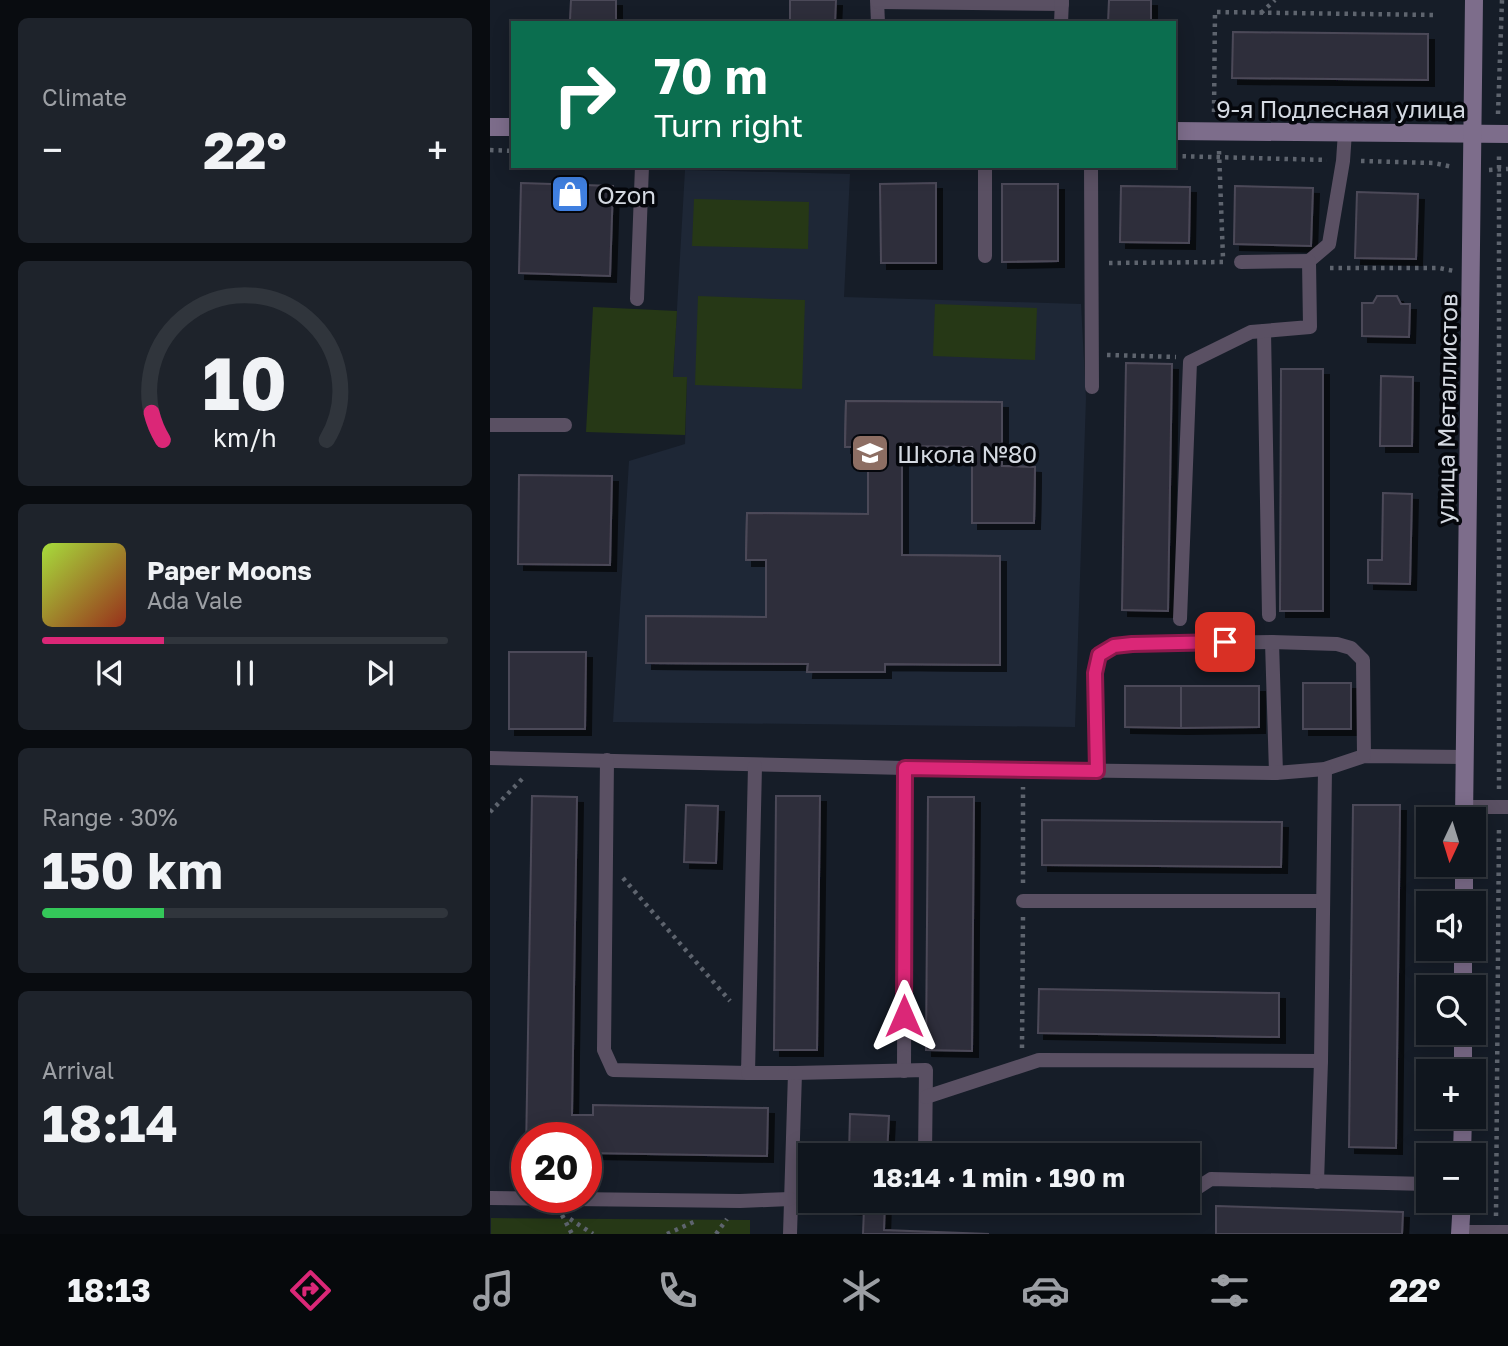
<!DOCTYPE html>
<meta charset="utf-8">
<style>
:root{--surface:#10161e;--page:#1e232b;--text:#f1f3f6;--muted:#9c9fa4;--line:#30353c;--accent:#db2777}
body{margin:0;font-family:"Golos Text",sans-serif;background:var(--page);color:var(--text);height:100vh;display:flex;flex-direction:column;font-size:26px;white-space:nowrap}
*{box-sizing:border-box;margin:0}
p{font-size:23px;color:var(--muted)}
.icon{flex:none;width:38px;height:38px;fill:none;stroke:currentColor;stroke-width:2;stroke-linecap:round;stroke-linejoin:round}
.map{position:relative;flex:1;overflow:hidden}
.sheet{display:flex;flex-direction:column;gap:18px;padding:18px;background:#090c10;width:490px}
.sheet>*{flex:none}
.top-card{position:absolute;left:21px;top:21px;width:665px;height:147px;border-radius:0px;box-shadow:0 4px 18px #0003,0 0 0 2px var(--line);background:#0b6e4f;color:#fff;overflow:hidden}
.needle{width:46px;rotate:184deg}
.buttons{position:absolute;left:926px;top:807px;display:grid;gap:14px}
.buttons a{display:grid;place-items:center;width:70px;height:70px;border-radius:0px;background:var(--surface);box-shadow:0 4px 18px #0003,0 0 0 2px var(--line);font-size:35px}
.speed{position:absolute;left:21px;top:1122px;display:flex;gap:14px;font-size:35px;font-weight:700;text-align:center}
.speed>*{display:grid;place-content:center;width:91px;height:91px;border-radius:50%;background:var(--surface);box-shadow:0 4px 18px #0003,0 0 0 2px var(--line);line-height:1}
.speed .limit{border:10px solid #d22;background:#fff;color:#111}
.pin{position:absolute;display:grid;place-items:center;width:60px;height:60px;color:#fff;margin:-30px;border-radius:14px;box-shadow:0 4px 10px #0006}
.me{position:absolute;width:77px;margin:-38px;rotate:0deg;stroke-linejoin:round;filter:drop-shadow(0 0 5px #0008)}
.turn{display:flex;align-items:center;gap:24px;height:147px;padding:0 28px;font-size:32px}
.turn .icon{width:91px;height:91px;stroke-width:2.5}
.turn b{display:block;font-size:49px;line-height:60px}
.big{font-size:52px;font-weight:700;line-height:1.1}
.sheet .tile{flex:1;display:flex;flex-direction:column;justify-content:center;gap:10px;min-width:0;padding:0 24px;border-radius:10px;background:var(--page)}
.sheet .dial{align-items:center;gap:0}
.dial svg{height:182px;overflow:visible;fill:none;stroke:var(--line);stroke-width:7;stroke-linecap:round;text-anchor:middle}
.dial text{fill:var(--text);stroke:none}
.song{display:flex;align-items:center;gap:21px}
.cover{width:84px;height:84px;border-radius:10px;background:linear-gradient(135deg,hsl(80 70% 55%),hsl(10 70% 35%))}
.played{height:7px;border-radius:4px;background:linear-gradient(90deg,var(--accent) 30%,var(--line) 30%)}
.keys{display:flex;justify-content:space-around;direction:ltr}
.heat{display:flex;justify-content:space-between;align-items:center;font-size:38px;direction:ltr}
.charge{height:10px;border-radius:5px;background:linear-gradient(90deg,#34c759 30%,var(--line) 0)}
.trip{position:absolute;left:308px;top:1143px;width:402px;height:70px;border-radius:0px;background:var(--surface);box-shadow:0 4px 18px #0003,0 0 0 2px var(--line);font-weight:700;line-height:70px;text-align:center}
.menu{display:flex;height:112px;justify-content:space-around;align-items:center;background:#06090c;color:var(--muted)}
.menu .icon{width:49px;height:49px}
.menu .selected{color:var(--accent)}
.menu b{font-size:32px;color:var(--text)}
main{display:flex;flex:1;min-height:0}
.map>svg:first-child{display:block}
.built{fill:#1e2736}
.green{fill:#263816}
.building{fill:#2f2d3a;stroke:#4c4958;stroke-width:2;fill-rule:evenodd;filter:url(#shadow)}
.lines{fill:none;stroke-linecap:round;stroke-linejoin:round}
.path{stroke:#5e646e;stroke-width:4.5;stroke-dasharray:3.5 5;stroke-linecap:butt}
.lane{stroke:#5a5063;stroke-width:14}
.secondary{stroke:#7d6d8b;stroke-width:18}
.route-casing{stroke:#8e194d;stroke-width:18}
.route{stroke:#db2777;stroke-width:12}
.labels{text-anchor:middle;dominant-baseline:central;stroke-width:7;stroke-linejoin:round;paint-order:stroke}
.street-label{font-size:24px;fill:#d4d9e1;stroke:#05070c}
.poi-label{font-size:24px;fill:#d4d9e1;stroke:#05070c;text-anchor:start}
</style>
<main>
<section class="sheet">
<div class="tile"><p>Climate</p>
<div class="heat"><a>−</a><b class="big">22°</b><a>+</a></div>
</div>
<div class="tile dial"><svg viewBox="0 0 100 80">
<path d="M14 69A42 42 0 1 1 86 69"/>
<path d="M14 69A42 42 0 0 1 9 57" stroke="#db2777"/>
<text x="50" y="56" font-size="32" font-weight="700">10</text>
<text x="50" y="72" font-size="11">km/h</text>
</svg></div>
<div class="tile">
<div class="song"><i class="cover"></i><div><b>Paper Moons</b><p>Ada Vale</p></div></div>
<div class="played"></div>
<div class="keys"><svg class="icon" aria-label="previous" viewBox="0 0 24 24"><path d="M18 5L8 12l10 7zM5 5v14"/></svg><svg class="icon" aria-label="pause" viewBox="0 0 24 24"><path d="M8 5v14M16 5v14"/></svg><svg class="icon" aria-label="next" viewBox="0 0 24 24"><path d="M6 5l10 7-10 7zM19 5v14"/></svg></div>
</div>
<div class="tile"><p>Range · 30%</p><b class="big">150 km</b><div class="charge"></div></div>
<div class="tile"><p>Arrival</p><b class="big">18:14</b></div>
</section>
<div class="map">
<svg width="1018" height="1234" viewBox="0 0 1018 1234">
<defs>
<filter id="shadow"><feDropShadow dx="6" dy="6" stdDeviation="0" flood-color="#0009"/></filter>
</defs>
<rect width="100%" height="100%" fill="#161d28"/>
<path class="built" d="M195,170L360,174L354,297L591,304L596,398L585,727L123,722L139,461L195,444L197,378H183Z"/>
<g class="green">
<path d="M204,199L319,202L318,249L202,246Z"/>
<path d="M208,296L315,300L312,389L205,385Z"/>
<path d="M445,304L547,308L545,360L443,356Z"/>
<path d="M103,307L187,311L183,377H197L195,435L96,432Z"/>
<path d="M1,1218L260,1220V1234H1Z"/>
</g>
<g class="building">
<path d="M81,0H126V21L80,20Z"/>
<path d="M300,0H346L345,23H300Z"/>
<path d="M619,0H661V23H618Z"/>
<rect x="122" y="21" width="129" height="2"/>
<path d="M743,32L938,34V80L742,78Z"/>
<path d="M31,183L123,186L120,276L29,273Z"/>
<path d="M446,183V263H391L390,184Z"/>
<path d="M512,184H568V261L512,262Z"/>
<path d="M631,186L700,187L699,243L630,242Z"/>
<path d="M745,186L823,188L821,246L744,244Z"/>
<path d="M867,192L928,194L926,259L865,258Z"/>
<path d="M887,296H907L911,304H920L919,337L872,336V303H883Z"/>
<path d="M636,363L682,364L678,611L632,610Z"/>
<path d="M791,369H833V611H790Z"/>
<path d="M891,376L923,377L922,446H890Z"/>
<path d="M356,401L512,402V466L545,467L544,523H482V447L412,446V555L510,556V665L395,664V672H317L318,664L156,663V616L276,617V560H256L257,513L378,514V447H355ZM314,559L396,560L394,629L312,628Z"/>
<path d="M356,401L512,402V466L545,467L544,523H482V447L412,446V555L510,556V665L395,664V672H317L318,664L156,663V616L276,617V560H256L257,513L378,514V447H355Z"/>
<path d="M29,475L122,476L120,565L28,564Z"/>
<path d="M893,493L922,494L920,584L878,583V560H892Z"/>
<path d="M19,652H96L95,729H19Z"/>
<rect x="813" y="683" width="48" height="46"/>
<path d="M635,686H691V728L635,727Z"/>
<path d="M691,686H769V727L691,728Z"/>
<path d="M42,796L87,797L82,1115H103V1105L278,1108L277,1156L96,1153V1138H37L36,1152Z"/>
<path d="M286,796H330L327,1050H284Z"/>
<path d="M438,797H484L482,1051L436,1050Z"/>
<path d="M196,805L228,806L226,863L194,862Z"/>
<path d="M863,805H910L906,1148L859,1147Z"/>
<path d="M552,820L792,822L791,867L552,865Z"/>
<path d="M549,989L789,993V1037L548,1033Z"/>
<path d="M360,1114L399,1116L397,1155H359Z"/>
<path d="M357,1200H395L394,1230L499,1234H373L374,1209L356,1208Z"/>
<path d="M726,1206L913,1212L912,1234H726Z"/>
</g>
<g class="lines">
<g class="path">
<path d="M771,13L785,0"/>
<path d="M724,112L725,12L947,15"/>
<path d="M1008,114L1012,0"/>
<path d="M0,150L23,151"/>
<path d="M729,151L733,258"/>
<path d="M684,156L837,160"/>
<path d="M871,161L944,163L963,167"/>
<path d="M999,170L1018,169"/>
<path d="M619,263L736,262"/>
<path d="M840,268H949L964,271"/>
<path d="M617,355L686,357"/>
<path d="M1009,789V153"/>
<path d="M0,812L34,777"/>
<path d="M133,878L240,1001"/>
<path d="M533,883V787"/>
<path d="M532,1048L533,916"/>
<path d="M72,1215L82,1234"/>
<path d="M1006,1216L1009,825"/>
<path d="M80,1219L103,1234"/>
<path d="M177,1234L208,1220"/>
<path d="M226,1234L237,1219"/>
</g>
<g class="lane">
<path d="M387,0L388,23"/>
<path d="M388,2L572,4"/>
<path d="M571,23L572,0"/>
<path d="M495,166V256"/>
<path d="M601,166L602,387"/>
<path d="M819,261L839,244L853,161L855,132"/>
<path d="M147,299L152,166"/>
<path d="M774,331L779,615"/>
<path d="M0,425H75"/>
<path d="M690,619L700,362L761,332L820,327L819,261L751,262"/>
<path d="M782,642L786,773"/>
<path d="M0,758L415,768L786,773L835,769L874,756L976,757"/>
<path d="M117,760L114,1050L123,1070L258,1073L265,766"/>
<path d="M607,771L605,673L609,655L624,646L642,644L782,642L847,644L861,648L873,660L874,756"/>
<path d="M974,807H1018"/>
<path d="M533,901H833"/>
<path d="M414,1071L415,768"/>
<path d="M258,1073H305L300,1234"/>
<path d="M305,1073L436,1070L435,1155"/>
<path d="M436,1097L549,1060L831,1061"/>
<path d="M827,1182L831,1061L835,769"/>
<path d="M698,1194L721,1179L938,1184"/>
<path d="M0,1198L250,1201L300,1199"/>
<path d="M434,1200H521"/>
<path d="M970,1232H1018"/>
</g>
<g class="secondary">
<path d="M0,127H23"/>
<path d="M684,131L1018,134"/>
<path d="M974,819L984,0"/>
<path d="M974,903V864"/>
<path d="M973,987V948"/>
<path d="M973,1071V1032"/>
<path d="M972,1155L973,1116"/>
<path d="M970,1234L972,1200"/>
</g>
</g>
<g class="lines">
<defs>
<path id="route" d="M414,1016L415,768L607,771L605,673L609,655L624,646L642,644L735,642"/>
</defs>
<use href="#route" class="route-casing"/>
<use href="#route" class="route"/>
</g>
<defs>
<symbol id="shop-square" viewBox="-11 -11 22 22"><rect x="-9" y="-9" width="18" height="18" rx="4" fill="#3f7fe0" stroke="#05070c"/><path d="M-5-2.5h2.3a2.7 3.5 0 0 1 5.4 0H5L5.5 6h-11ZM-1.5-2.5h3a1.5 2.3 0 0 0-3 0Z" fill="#fff"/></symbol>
<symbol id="school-square" viewBox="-11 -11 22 22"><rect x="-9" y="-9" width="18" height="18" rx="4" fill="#8d6e63" stroke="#05070c"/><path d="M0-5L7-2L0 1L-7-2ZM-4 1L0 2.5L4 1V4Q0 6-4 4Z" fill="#fff"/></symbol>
</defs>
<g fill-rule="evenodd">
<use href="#shop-square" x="58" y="172" width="44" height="44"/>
<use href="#school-square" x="358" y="431" width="44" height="44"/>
</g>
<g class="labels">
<g class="street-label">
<text x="851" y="108">9-я Подлесная улица</text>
<text transform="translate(956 409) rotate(-89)">улица Металлистов</text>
</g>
<g class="poi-label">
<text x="107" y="194">Ozon</text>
<text x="407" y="453">Школа №80</text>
</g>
</g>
</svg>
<div class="buttons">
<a><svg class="needle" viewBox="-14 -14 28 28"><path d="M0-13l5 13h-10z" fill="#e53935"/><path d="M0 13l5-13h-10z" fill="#9c9fa4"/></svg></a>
<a><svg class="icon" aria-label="sound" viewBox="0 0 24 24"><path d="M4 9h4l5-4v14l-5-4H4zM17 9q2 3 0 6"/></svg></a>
<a><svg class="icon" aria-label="search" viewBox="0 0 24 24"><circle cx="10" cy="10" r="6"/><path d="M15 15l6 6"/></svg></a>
<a>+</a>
<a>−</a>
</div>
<div class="speed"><div class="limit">20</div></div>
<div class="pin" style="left:735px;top:642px;background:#d93025"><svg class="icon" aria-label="arrive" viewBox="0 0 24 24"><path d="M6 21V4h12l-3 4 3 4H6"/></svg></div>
<svg class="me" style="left:414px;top:1016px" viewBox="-20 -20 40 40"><path d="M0-17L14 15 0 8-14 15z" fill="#db2777" stroke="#fff" stroke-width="4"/></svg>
<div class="trip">18:14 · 1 min · 190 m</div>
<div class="top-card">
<div class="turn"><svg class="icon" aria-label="right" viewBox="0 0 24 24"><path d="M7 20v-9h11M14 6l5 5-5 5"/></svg><div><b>70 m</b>Turn right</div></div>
</div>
</div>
</main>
<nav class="menu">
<b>18:13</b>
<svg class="icon selected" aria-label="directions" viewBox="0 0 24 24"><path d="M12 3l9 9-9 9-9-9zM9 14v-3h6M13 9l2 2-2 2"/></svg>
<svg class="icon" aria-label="music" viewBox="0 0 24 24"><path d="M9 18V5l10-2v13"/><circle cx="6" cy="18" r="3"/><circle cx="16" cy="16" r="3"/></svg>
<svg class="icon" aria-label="phone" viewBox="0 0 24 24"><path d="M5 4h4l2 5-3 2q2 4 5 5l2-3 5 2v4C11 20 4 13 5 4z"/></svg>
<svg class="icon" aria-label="climate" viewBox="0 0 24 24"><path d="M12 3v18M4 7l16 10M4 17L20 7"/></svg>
<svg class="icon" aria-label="car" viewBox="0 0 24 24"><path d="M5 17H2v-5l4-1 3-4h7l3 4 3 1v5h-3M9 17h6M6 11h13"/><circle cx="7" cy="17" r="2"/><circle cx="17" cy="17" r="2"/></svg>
<svg class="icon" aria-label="filters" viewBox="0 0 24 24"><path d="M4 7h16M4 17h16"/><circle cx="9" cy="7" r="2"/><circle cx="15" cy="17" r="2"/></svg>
<b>22°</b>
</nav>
